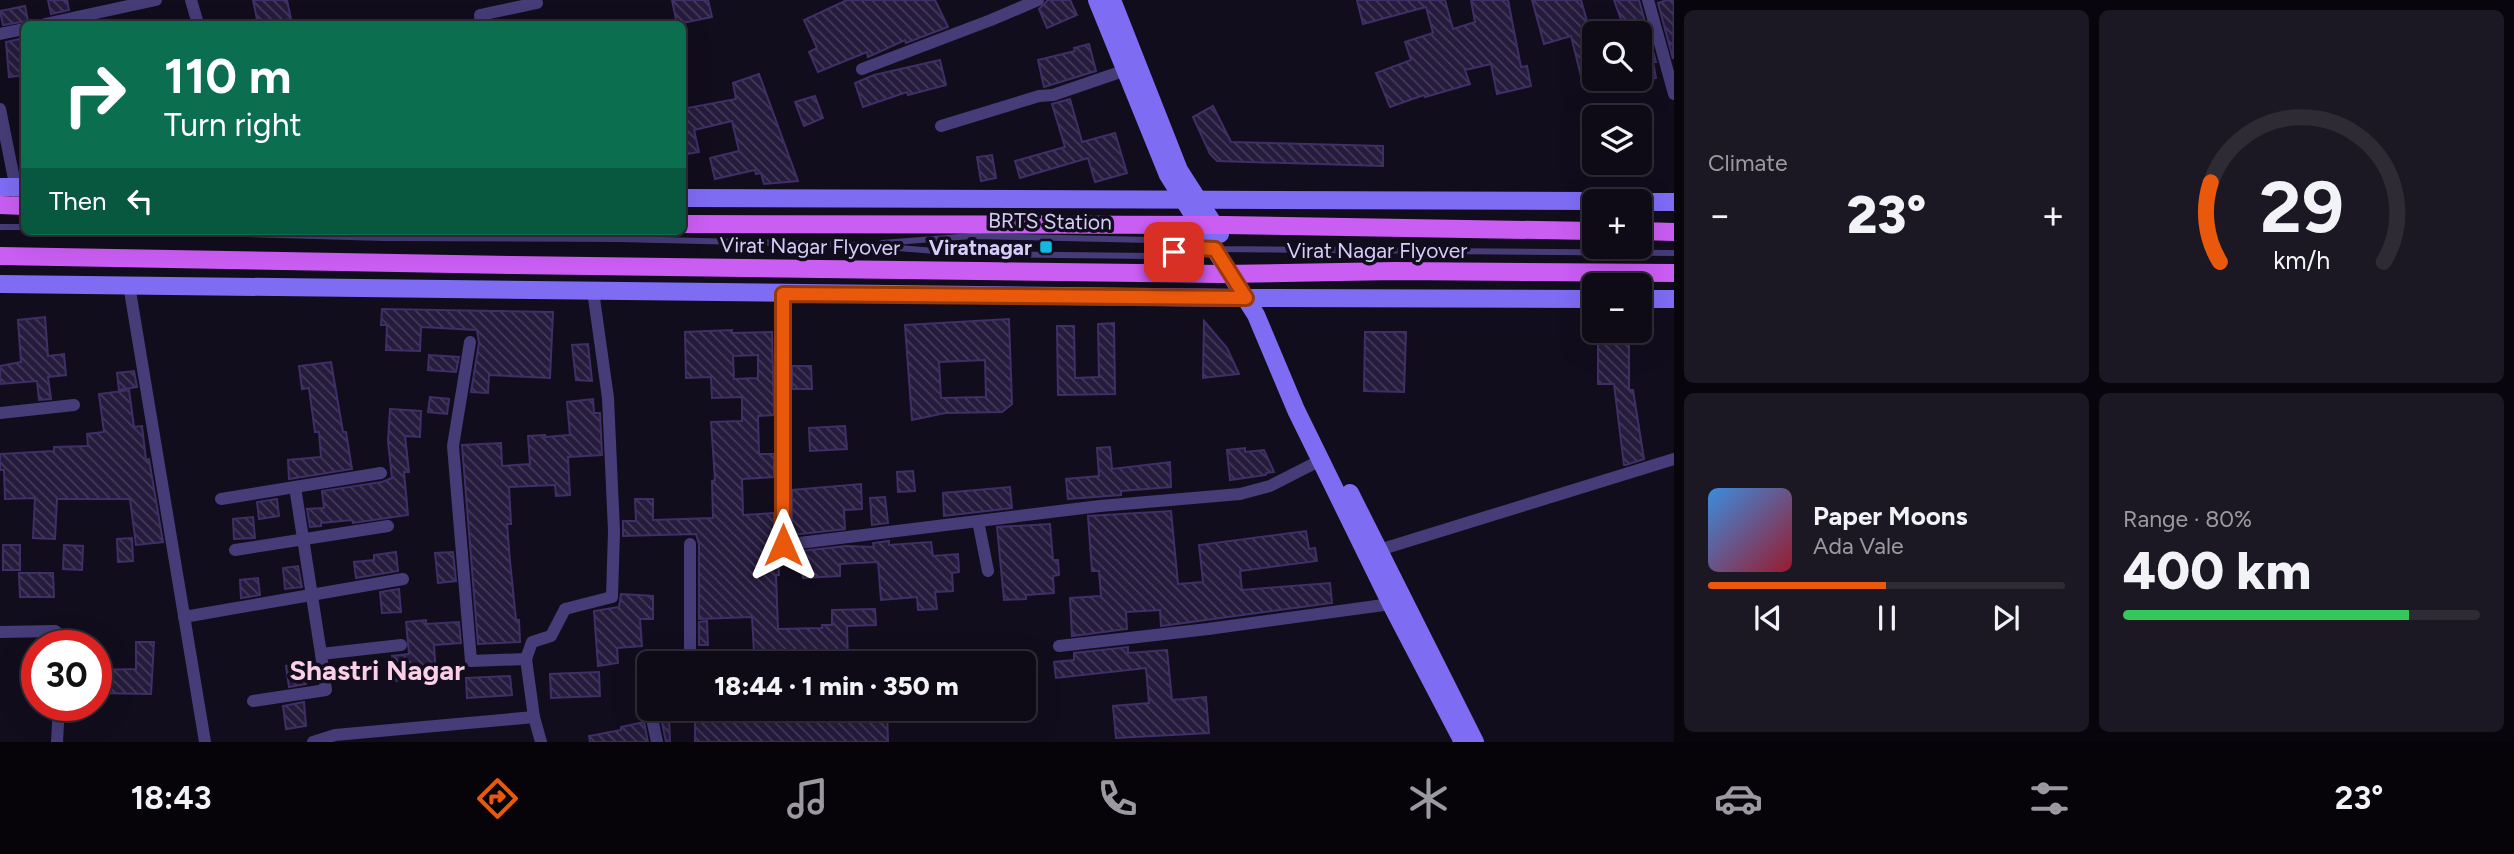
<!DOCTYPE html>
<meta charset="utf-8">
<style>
:root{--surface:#0e0a16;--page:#1c1823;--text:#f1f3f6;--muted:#9b9aa1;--line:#2e2b35;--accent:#ea580c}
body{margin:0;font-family:Figtree,sans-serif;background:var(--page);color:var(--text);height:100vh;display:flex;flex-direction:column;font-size:26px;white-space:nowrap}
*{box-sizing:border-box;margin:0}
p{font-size:23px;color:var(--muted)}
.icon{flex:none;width:38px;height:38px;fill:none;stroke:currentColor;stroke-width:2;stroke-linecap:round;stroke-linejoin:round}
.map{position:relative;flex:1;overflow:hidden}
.drawer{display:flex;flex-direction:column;gap:10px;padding:10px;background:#08060c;width:840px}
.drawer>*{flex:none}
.top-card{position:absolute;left:21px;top:21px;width:665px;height:214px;border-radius:10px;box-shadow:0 7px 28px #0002,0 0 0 2px var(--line);background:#0b6e4f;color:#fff;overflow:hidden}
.fabs{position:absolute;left:1582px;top:21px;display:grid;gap:14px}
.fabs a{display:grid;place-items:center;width:70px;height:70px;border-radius:10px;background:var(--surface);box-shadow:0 7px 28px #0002,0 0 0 2px var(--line);font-size:35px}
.speed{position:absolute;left:21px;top:630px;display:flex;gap:14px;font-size:35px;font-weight:700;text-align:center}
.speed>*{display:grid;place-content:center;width:91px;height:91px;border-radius:50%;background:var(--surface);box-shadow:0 7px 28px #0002,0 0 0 2px var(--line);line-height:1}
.speed .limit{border:10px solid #d22;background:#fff;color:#111}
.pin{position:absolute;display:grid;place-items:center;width:60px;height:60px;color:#fff;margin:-30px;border-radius:14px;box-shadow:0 4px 10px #0006}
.me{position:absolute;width:77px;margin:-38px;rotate:0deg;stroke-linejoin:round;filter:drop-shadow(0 0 5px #0008)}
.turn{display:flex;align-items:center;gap:24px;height:147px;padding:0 28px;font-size:32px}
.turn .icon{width:91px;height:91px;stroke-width:2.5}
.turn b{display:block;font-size:49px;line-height:60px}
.then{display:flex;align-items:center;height:66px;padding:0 28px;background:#0003;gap:14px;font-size:26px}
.big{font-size:52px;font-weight:800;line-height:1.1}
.drawer .widget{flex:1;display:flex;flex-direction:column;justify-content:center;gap:10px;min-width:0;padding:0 24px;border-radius:10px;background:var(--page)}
.drawer .dial{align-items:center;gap:0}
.dial svg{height:182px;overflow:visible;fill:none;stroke:var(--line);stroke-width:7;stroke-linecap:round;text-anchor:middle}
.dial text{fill:var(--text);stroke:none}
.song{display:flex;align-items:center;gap:21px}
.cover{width:84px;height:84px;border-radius:10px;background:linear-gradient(135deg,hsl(210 70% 55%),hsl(350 70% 35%))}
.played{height:7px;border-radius:4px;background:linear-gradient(90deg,var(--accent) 50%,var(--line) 50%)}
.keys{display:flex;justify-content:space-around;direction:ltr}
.heat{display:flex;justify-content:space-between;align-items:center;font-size:38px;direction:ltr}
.charge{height:10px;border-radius:5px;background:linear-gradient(90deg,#34c759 80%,var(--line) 0)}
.drawer .tiles{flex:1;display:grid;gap:10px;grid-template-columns:repeat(2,1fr)}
.trip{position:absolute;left:637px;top:651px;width:399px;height:70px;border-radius:10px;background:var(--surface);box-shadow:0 7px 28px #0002,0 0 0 2px var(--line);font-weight:800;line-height:70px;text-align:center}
.dock{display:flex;height:112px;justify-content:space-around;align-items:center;background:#060409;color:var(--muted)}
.dock .icon{width:49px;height:49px}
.dock .active{color:var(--accent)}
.dock b{font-size:32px;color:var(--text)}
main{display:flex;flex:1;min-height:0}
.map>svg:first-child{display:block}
.building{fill:url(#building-back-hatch);stroke:#402f66;stroke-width:2;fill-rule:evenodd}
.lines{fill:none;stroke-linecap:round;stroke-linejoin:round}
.lane{stroke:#453c78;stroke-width:6}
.street{stroke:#453c78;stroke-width:12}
.secondary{stroke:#7e6cf3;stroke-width:18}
.primary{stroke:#ca5df2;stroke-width:18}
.route-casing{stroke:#983908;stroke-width:18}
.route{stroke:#ea580c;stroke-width:12}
.poi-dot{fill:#13b7e1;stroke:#120d1d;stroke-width:2.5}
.labels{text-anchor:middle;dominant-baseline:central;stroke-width:7;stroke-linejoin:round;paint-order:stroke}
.street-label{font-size:21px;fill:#d7cdfb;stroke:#120d1d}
.poi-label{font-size:21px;font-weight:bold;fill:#d7cdfb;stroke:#120d1d;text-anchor:end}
.district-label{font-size:28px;font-weight:bold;fill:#fbcfe6;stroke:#120d1d}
</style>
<main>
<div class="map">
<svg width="1674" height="742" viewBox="0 0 1674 742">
<defs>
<pattern id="building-back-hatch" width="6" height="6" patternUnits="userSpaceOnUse" patternTransform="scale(1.75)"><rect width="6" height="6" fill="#251b3c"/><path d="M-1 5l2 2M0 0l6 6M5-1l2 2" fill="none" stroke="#443b59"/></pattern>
</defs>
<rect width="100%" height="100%" fill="#120d1d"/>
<g class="building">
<path d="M48,0H67L69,10L51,14Z"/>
<path d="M253,0H287L291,19L258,24Z"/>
<path d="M672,0H708L712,17L677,24Z"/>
<path d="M847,0H935L948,27L906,43L905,40L868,57L867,52L818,72L809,52L817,48L804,20Z"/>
<path d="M1070,0L1077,15L1047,28L1039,9L1048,0Z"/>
<path d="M1357,0H1445L1453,29L1475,22L1471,0H1508L1521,67L1527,66L1531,86L1497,94L1491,64L1465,70L1470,84L1425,97L1424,95L1390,107L1376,73L1411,60L1405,42L1433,33L1426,7L1363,24Z"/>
<path d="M1532,0H1581L1594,46V76L1582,80L1571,36L1544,44Z"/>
<path d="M1614,0H1639L1656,62H1653L1656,78L1640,81V33H1626Z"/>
<path d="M1667,0H1674L1673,59L1658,3Z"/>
<path d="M25,6L28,21L3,25L0,11Z"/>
<path d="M24,38V75L9,77L6,42Z"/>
<path d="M1089,44L1096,71L1044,87L1038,60L1075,51L1074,48Z"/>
<path d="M940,60L946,85L908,95L907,92L863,107L855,83L874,75Z"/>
<path d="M759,74L798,181L764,184L761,173L756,174L755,170L715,179L710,158L739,151L732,121L694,130L699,152L687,154L682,132V109L736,99L733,83Z"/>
<path d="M815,96L823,118L804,126L795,102Z"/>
<path d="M1070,99L1082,142L1115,133L1127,173L1095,182L1088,158L1020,178L1015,161L1065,147L1052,104Z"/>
<path d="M1213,106L1231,142L1383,146V166L1217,161L1210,154L1193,117Z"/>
<path d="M992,155L996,178L981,181L977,157Z"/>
<path d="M382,309L553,312L550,378L489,375L488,393L471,392L479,343L477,330L421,327L420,351L386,350L387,325H381Z"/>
<path d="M45,317L48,356L64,354L66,375L48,377L51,399L39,400L37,381L0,384V366L21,362L18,320Z"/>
<path d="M1009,319L1012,404L1002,412L945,413L912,420L905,325ZM985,360L986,397L941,398L939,362Z"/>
<path d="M1204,321L1227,348L1239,374L1203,378Z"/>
<path d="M1114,323L1115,394L1058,395L1057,326H1074L1075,378L1099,377L1098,324Z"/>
<path d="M732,330V333L772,332L774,415L758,416L759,454H774V477L742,479L743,515L774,513V545L778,552L779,575H776L778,629L822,628V625H832V610L875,609L876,625L847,626L848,663H729V653L754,652L752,617L699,619V544L696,534L623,536V521H636L635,499H653V520L713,518L712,481L715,480L711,422L742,421V397L712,398L711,377L686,378L685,332ZM758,355V378L734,379L733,356Z"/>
<path d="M1365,332H1406L1404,392L1364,391Z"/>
<path d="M1598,337L1629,338V390H1633L1644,459L1626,465H1624L1614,384H1598Z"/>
<path d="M588,344L592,381L576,380L572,345Z"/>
<path d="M429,355L459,357L456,372L428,370Z"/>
<path d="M331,362L343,432H346L352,469L289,479L288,460L321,457L319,432H315L309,388L302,389L299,366Z"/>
<path d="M792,366H811L812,389H792Z"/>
<path d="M134,371L137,387L119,390L117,373Z"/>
<path d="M129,390L134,427L142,426L146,460L149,459L163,542L136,545L130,499H57L55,539L33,538L35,498L5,499L4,470H0V454L54,451V447L88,446L87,434L104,432L99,394Z"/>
<path d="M430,397L449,399L447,414L428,412Z"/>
<path d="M593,399L594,413H600L602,455L568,457L570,495L556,496L555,485L509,487L511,524H507L510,561L516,620H519L520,642L478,644L462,445L501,443L502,466L530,464L528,436L545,435V437L570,435L567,402Z"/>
<path d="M390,409L421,411L420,437L405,436L409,472H404L408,515L353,523L352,520L321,523V526L310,527L307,509L324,508L322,491L382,482L392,478L388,441Z"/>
<path d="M845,426L847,449L810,451L809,428Z"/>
<path d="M1110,447L1112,469L1170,462L1171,487L1121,491V495L1068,499L1066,479L1099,476L1097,448Z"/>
<path d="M1245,448V452L1264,450L1274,472L1266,473V475L1230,480L1227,450Z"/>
<path d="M913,471L915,491L898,492L897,472Z"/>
<path d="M861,484L862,509L844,510L845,529L792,535V490Z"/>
<path d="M1010,487L1012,508L944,516L943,493Z"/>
<path d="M885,497L888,523L872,525L870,498Z"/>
<path d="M277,499L279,516L259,519L257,502Z"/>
<path d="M1171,511L1178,584L1203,582L1199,545L1306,531L1309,549L1315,548L1317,561L1240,571L1242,590L1330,583L1332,603L1161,626L1160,610L1126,612L1127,629L1072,636L1070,598L1101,596L1099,571H1092L1088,516Z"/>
<path d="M253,517L255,538L234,539L233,519Z"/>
<path d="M1050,524L1053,560H1058L1059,575L1053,576L1054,593L1026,595V599L1004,600L997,527Z"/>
<path d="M132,538L133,561L118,562L117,539Z"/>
<path d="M889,541V545L931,542L933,556L958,554L959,572L952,573L953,591L935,592L937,609L918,610L917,597L881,600L878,562L840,564V576L803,578L802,551L846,546L874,547L873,543Z"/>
<rect x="3" y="545" width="17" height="25"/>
<path d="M64,545L83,546L82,570L63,569Z"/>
<path d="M396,552L398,571L356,578L354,562L374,560V555Z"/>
<path d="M453,552L456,581L438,583L435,553Z"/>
<path d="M298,566L302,587L285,589L283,568Z"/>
<path d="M19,573H53L54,597H20Z"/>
<path d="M258,578L260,595L241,598L240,580Z"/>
<path d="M399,589L401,612L382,613L380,592Z"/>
<path d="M621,594L653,596V619H640L642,646L617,648L618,663L598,666L594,611L619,607Z"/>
<path d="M426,620V624L459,622L461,643L434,645L436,675L407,677V680L394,681L392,656L409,654L406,622Z"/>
<path d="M707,621L708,645H699V622Z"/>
<path d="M136,642H154L151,694L96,693V670L136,669Z"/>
<path d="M1128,647V653L1167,650L1172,700L1206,697L1209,733L1116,738L1113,706L1149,703L1146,668L1056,678L1054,662L1074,660V653Z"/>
<path d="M304,664L306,684L289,687L286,666Z"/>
<path d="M599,672L600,696L551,698L550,674Z"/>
<path d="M510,676L512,695L467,698L466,678Z"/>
<path d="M304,702L306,726L286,729L283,706Z"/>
<path d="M695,709H887L888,742H695Z"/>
<path d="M669,716L670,742H666L661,718Z"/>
<path d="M644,722L648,742H590L589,736L621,730V727Z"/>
</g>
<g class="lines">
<g class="lane">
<path d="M0,227H24"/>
<path d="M146,231L383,238L618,239L862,245L971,254L1151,256L1196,248"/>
<path d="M882,243L972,236L1151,240L1196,248L1215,249L1674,253"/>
</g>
<g class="street">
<path d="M191,0L198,24"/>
<path d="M1648,0L1674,94"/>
<path d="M45,24L156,0"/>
<path d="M481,24L480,15L537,3L536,0"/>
<path d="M0,34L24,29"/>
<path d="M862,69L991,20L1038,0"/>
<path d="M0,109L17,194"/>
<path d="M941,126L1039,96L1053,95L1126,70"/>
<path d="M129,285L205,742"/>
<path d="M783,294V545L978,521"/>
<path d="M470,342L453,446L471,661L526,659L534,717"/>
<path d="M0,413L74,405"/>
<path d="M295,487L321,654"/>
<path d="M221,499L381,473"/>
<path d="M235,550L388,526"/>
<path d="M1379,550L1674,459"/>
<path d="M988,571L978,521L1100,506L1240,494L1270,486L1321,460"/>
<path d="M184,617L403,579"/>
<path d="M0,632L55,631L60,635V646"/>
<path d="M1059,646L1208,629L1391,604"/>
<path d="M526,659L532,642L551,636L565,609L612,597L614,531L608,398L593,291"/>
<path d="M690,663V544"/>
<path d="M253,701L326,690L321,654L401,645"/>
<path d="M650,709L657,742"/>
<path d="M57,742L59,705"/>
<path d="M313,742L335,735L534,717L541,742"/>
</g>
<g class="secondary">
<path d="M1097,0L1168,175L1256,315L1296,410L1391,604L1463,742"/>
<path d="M1112,0L1179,170L1220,234"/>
<path d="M0,187H24"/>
<path d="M682,198L1594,201"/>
<path d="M1640,202H1674"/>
<path d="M0,284L1246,298L1594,299"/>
<path d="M1640,299H1674"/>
<path d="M1350,493L1475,742"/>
</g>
<g class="primary">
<path d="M0,205L24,206"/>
<path d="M682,224L1224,225L1594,231"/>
<path d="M1640,231L1674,232"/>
<path d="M0,256L512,265L1222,274L1395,271L1674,273"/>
</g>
</g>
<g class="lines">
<defs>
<path id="route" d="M783,545V294L1246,298L1215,249L1196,248L1174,252"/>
</defs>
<use href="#route" class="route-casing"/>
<use href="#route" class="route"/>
</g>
<rect class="poi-dot" x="1039" y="240" width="14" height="14" rx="3.5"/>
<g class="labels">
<g class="street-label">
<text transform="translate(1050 221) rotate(1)">BRTS Station</text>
<text transform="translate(810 246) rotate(1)">Virat Nagar Flyover</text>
<text x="1377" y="250">Virat Nagar Flyover</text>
</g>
<g class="poi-label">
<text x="1032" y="247">Viratnagar</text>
</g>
<g class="district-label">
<text x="377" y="670">Shastri Nagar</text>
</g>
</g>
</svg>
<div class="fabs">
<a><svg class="icon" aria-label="search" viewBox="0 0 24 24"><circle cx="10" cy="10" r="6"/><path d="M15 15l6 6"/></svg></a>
<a><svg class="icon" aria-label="layers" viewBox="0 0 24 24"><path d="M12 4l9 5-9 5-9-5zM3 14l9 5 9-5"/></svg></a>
<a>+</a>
<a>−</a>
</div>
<div class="speed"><div class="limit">30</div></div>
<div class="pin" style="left:1174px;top:252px;background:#d93025"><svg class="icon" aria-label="arrive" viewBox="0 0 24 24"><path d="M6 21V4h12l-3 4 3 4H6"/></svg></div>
<svg class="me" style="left:783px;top:545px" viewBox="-20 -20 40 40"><path d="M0-17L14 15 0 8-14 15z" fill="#ea580c" stroke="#fff" stroke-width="4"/></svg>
<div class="trip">18:44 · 1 min · 350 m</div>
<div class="top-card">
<div class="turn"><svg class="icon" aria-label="right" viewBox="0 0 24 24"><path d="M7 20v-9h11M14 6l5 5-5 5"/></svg><div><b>110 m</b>Turn right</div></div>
<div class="then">Then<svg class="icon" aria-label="left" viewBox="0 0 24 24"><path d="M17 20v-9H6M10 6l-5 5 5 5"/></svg></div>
</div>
</div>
<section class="drawer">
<div class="tiles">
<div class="widget"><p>Climate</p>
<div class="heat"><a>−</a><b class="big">23°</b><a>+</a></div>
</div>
<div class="widget dial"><svg viewBox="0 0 100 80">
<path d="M14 69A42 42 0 1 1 86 69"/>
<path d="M14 69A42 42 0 0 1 10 34" stroke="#ea580c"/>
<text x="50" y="56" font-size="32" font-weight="700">29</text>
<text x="50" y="72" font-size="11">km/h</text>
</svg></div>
<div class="widget">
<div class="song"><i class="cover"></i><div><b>Paper Moons</b><p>Ada Vale</p></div></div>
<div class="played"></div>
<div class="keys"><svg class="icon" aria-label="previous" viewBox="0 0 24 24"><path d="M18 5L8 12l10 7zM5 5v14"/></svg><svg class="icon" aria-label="pause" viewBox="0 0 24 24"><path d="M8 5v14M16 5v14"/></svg><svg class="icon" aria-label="next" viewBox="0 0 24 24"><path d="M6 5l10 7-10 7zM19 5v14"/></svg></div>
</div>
<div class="widget"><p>Range · 80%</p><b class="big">400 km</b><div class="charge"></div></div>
</div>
</section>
</main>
<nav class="dock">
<b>18:43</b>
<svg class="icon active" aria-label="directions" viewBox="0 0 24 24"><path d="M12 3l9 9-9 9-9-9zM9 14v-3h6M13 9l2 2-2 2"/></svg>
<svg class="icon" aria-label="music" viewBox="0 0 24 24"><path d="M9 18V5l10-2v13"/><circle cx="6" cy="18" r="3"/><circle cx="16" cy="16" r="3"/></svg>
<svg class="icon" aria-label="phone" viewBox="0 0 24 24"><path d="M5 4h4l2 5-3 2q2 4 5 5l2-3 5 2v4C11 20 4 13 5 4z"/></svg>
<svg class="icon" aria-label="climate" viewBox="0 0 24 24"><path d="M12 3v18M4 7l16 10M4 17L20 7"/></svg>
<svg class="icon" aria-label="car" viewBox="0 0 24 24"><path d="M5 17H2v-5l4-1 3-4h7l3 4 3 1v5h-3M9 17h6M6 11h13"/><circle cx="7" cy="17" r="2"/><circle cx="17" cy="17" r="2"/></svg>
<svg class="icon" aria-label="filters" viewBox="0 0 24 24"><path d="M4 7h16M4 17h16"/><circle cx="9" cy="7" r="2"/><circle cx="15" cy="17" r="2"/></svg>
<b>23°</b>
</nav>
